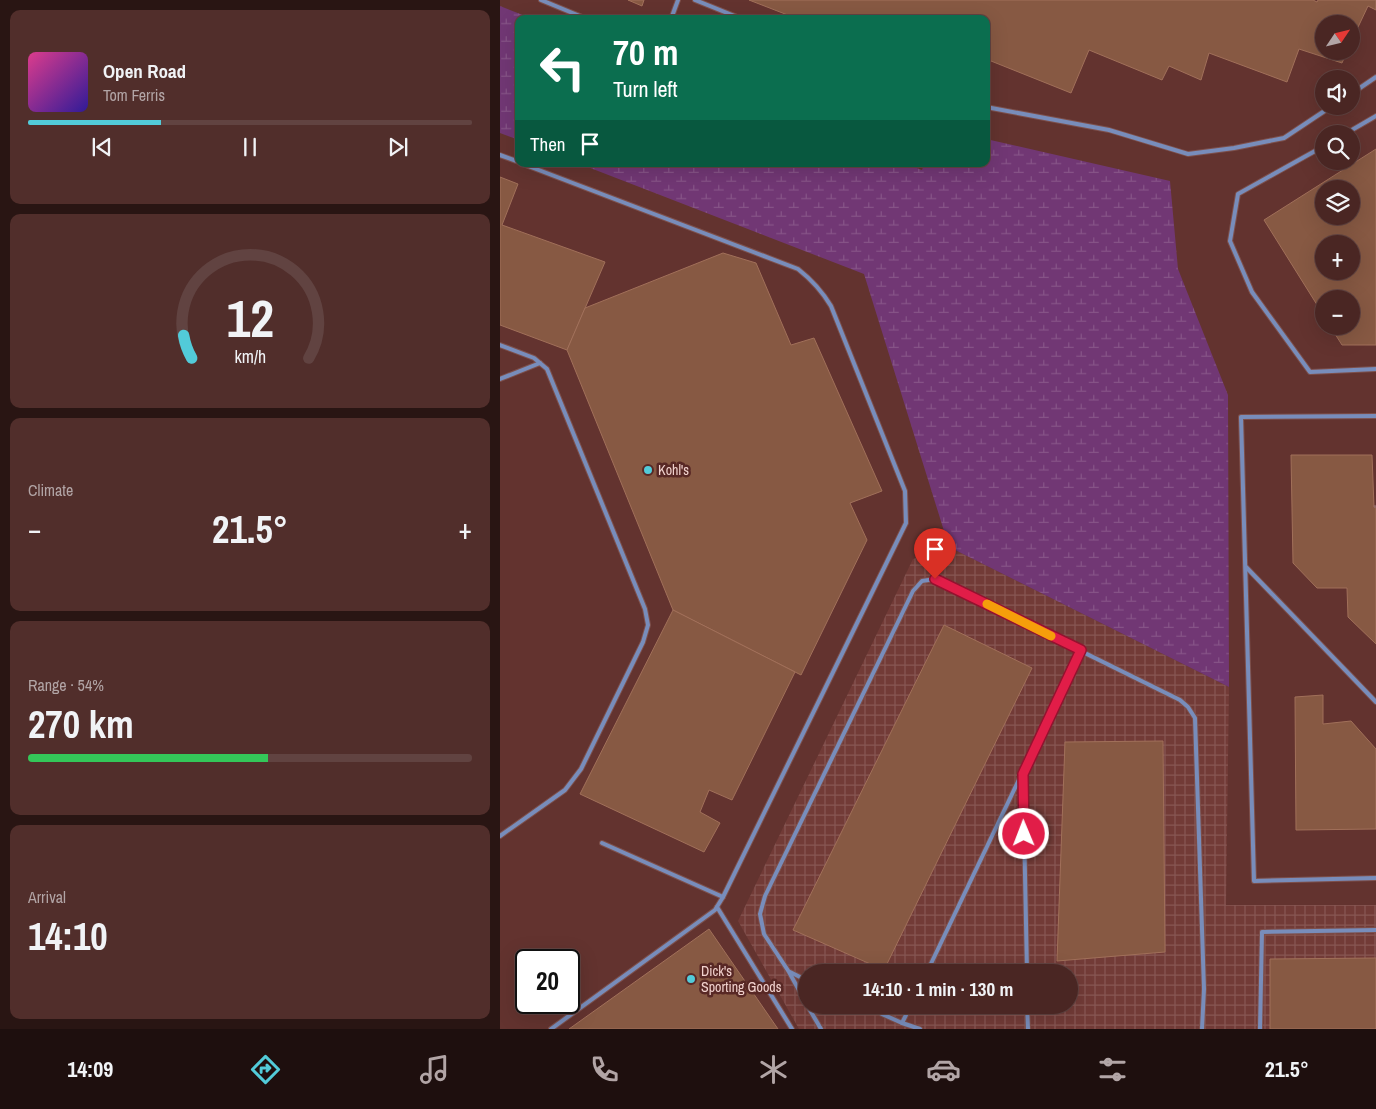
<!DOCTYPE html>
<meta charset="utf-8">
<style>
:root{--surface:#4a2623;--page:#512e2b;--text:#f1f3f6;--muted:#b2a5a6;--line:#614341;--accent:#52cbd9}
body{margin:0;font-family:"Archivo Narrow",sans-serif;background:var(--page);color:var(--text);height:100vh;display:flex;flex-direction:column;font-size:19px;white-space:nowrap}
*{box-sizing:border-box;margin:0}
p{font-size:16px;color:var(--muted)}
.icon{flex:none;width:28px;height:28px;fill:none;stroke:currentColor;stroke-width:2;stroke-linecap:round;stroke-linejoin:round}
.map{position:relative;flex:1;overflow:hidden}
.sheet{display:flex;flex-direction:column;gap:10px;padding:10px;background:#291513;width:500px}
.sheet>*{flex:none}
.top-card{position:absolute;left:15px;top:15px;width:475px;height:152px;border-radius:10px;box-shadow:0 5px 20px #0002,0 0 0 1px var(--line);background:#0b6e4f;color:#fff;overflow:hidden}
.needle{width:32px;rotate:55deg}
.buttons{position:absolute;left:815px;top:15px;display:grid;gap:10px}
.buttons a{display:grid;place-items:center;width:45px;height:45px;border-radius:50%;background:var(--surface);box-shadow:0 5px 20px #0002,0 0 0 1px var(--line);font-size:25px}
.speed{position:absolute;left:15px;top:949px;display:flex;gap:10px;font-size:25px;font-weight:700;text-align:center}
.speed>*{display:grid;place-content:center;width:65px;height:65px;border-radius:50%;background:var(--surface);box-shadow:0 5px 20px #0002,0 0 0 1px var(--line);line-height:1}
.speed .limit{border:2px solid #111;border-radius:8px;background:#fff;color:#111}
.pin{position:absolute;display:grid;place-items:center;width:42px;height:42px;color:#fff;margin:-51px -21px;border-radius:50% 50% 50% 0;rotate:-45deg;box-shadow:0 0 5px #0007}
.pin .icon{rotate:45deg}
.me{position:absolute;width:55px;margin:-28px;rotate:359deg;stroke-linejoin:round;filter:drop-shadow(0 0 4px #0008)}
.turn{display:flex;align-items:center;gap:18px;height:105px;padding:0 15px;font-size:22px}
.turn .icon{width:65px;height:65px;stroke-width:2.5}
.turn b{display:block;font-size:35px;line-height:42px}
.then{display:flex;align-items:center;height:48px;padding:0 15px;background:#0003;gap:10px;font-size:19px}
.big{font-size:38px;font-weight:700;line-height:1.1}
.sheet .widget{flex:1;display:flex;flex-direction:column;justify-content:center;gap:8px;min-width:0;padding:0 18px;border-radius:10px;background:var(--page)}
.sheet .dial{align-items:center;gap:0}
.dial svg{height:130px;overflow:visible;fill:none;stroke:var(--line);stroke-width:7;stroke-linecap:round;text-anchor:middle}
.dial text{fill:var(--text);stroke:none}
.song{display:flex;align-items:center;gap:15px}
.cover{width:60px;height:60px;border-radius:8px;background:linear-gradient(135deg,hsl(330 70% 55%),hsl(250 70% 35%))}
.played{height:5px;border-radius:2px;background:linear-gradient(90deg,var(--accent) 30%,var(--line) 30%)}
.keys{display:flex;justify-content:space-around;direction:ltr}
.heat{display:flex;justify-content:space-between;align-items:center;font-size:28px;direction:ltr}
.charge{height:8px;border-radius:4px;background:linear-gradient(90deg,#34c759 54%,var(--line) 0)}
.trip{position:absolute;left:298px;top:964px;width:280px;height:50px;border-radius:25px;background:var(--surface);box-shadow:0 5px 20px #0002,0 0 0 1px var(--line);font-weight:700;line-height:50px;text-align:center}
.menu{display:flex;height:80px;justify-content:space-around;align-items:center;background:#1e0f0e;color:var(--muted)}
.menu .icon{width:35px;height:35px}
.menu .selected{color:var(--accent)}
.menu b{font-size:22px;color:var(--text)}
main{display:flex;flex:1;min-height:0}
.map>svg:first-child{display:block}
.industrial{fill:url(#industrial-grid);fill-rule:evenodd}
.wetland{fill:url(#wetland-marsh)}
.building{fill:#875943;stroke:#a1705a;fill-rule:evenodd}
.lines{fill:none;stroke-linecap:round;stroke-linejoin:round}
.lane-casing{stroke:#7d504c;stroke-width:6}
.path{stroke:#936965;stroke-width:3;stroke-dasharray:5 2.5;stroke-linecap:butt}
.lane{stroke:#788dbb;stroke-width:4}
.route-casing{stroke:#92132f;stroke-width:12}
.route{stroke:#e11d48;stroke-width:9}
.slow{stroke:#f59e0b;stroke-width:9}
.poi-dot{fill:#52cbd9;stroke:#582825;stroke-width:2}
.labels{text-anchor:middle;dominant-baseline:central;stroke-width:5;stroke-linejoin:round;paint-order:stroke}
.poi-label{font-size:14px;fill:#f1d2ce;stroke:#582825;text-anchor:start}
</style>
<main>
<section class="sheet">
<div class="widget">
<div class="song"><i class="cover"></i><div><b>Open Road</b><p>Tom Ferris</p></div></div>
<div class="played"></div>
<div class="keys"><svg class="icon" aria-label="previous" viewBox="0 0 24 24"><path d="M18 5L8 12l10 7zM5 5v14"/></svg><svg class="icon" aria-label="pause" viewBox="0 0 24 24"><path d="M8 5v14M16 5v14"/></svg><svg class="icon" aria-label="next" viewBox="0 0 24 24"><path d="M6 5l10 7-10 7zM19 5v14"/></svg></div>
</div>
<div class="widget dial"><svg viewBox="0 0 100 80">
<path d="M14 69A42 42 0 1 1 86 69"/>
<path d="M14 69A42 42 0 0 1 9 55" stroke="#52cbd9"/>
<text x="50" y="56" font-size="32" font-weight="700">12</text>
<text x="50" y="72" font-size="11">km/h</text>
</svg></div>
<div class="widget"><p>Climate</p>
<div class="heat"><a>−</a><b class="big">21.5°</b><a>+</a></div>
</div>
<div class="widget"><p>Range · 54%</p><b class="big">270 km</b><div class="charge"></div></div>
<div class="widget"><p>Arrival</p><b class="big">14:10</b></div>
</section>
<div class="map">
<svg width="876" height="1029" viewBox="0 0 876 1029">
<defs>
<pattern id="industrial-grid" width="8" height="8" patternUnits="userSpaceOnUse" patternTransform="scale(1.25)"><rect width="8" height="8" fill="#723b37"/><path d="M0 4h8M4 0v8" fill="none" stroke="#875653"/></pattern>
<pattern id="wetland-marsh" width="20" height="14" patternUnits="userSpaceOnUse" patternTransform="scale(1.25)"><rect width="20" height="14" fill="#713774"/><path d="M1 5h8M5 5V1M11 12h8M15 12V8" fill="none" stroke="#865387"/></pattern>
</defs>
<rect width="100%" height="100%" fill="#63332f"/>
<path class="industrial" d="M449,547L729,687L726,905H876V1029H299L238,921L413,559ZM306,972H569V1005H306Z"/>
<g class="wetland">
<path d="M0,6L33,19H19V140L0,133Z"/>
<path d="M486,139L670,181L678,269L728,395L729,687L449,547L364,274L80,164H406L422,170L424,164H486Z"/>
</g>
<g class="building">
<path d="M128,0H144L142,6Z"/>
<path d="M249,0H813L817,2L818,0H876V10L868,6L851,42V24H824V51H847L842,63L799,49L787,82L709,53L701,80L669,66L662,80L589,50L571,93L486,59V19H298Z"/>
<path d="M876,149V345H842L830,326H851V299H824V316L764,220ZM824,189H851V216H824ZM824,244H851V271H824Z"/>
<path d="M0,177L18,184L2,225L105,262L67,350L0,325Z"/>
<path d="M223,253L256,263L291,345L314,338L382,491L350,503L367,540L301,675L173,610L67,350L85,308Z"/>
<path d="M791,455H872L874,507H876V644L848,617L847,588H817L793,563Z"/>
<path d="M173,610L295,672L232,800L209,790L200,812L220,823L204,852L80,794Z"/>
<path d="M444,625L532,668L384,970L293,930Z"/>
<path d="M823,695V724L851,721L876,749V829L796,830L795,697Z"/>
<path d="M663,741L665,952L557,961L565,742Z"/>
<path d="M209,929L278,1029H69Z"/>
<path d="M876,958V1029H770V959Z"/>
</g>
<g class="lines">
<defs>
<g id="lane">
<path d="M41,0L87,19"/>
<path d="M195,0L242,19"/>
<path d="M171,19L178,0"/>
<path d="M851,94L876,77"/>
<path d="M486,107L609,130L688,154L734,148L784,138L832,106"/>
<path d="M845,134L876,116"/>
<path d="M824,146L738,194L730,241L752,292L810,372L876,369"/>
<path d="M0,155L19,162"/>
<path d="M23,164L298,269C312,280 322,291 331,306L405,491L406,523L223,897L215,910L51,1029"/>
<path d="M0,345L34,358L47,369L145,609L148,625L143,642L81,769L65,790L0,836"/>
<path d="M0,379L40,363"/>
<path d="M876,416L741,417L754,881L876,878"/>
<path d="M746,567L876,702"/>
<path d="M523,777L527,972"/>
<path d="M102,843L223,897"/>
<path d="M217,907L292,1029"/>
<path d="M290,972L306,980"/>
<path d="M427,972L581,650"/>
<path d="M306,1003L289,972L264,934L260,914L265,896L413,591L422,581L435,579L680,700L688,707L695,718L704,989L702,1029"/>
<path d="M307,1005L321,1029"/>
<path d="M362,1005L402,1023L420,1029"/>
<path d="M527,1005L528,1029"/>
<path d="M402,1023L411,1005"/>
<path d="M760,1029L762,932L876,930"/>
</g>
</defs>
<use href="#lane" class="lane-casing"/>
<path class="path" d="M874,507L876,506"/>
<use href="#lane" class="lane"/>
</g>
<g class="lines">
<defs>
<path id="route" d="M435,579L581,650L523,774L524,834"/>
</defs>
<use href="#route" class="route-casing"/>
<use href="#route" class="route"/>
<path class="slow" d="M487,604L551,636"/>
</g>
<g class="poi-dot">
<circle cx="148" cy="470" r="5"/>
<circle cx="191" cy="979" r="5"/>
</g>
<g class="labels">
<g class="poi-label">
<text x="158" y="470">Kohl's</text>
<text x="201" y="971">Dick's<tspan x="201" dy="16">Sporting Goods</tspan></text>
</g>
</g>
</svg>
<div class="buttons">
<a><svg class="needle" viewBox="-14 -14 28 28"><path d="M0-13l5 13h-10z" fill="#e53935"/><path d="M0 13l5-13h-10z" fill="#b2a5a6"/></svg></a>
<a><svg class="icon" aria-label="sound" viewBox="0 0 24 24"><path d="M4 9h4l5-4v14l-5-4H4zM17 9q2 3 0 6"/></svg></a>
<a><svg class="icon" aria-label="search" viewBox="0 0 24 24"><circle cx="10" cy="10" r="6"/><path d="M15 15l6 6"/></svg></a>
<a><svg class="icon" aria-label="layers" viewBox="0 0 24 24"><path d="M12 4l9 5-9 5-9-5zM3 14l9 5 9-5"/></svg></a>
<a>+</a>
<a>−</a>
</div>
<div class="speed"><div class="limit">20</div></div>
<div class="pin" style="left:435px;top:579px;background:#d93025"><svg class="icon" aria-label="arrive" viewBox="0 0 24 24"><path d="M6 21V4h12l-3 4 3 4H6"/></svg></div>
<svg class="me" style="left:524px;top:834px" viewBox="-20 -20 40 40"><circle r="17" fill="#e11d48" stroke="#fff" stroke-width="3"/><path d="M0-11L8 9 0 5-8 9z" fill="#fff"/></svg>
<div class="trip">14:10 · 1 min · 130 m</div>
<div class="top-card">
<div class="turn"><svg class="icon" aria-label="left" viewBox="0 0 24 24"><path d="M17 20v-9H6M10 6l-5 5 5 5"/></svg><div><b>70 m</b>Turn left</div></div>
<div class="then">Then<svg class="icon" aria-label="arrive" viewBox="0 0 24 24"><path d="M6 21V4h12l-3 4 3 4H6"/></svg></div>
</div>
</div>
</main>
<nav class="menu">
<b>14:09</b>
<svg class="icon selected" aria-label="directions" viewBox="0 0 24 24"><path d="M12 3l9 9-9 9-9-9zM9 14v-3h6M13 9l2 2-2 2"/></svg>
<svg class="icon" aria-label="music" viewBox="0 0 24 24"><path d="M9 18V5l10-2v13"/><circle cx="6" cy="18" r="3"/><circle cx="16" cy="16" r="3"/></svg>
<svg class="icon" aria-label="phone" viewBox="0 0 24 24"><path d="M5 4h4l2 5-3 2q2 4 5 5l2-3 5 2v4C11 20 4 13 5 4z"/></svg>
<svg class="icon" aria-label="climate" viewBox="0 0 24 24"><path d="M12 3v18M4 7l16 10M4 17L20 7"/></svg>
<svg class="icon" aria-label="car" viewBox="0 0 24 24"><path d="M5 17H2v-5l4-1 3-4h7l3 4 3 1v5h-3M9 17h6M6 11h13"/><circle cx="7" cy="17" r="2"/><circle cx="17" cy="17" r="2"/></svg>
<svg class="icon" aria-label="filters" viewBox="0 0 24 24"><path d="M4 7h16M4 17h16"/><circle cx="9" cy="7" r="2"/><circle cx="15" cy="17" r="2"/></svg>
<b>21.5°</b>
</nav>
